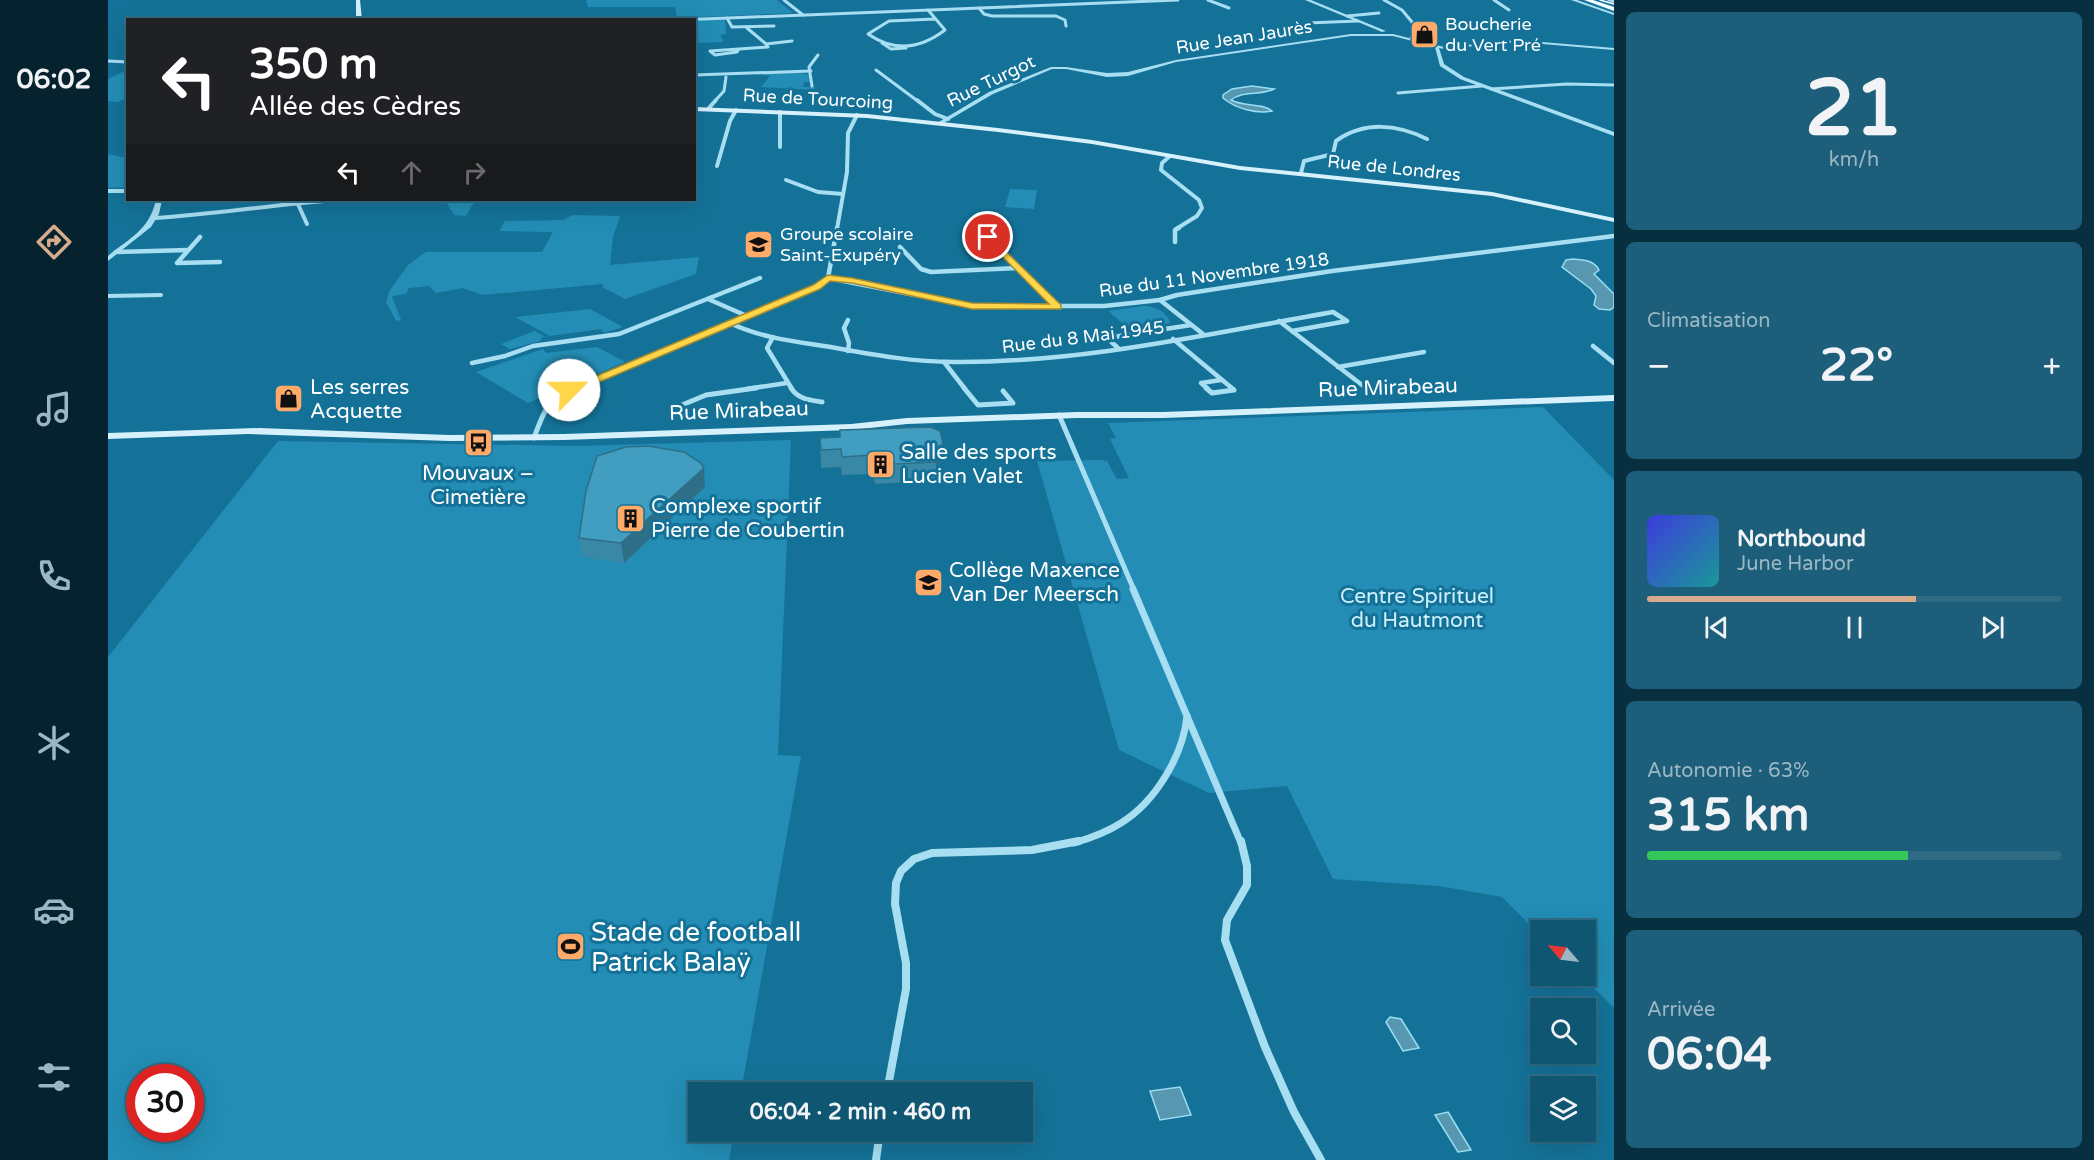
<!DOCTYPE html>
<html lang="fr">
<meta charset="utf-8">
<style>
:root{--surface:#0f5672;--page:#1d5f7a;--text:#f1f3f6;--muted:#9bb7c4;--line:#2f6c84;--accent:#d6ab8b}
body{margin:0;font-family:"Varela Round",sans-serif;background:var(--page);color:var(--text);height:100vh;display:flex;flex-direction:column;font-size:22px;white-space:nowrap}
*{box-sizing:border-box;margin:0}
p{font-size:20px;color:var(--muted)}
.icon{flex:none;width:33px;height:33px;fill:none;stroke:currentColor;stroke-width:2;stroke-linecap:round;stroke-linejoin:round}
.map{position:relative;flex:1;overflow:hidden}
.side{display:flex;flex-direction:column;gap:12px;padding:12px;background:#082f3f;width:480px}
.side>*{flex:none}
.banner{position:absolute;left:18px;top:18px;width:570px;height:183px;border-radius:0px;box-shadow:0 6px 24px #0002,0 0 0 2px var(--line);background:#202124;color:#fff;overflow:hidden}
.needle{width:39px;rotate:298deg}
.fabs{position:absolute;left:1422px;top:920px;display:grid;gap:12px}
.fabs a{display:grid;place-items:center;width:66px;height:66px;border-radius:0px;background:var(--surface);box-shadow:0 6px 24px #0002,0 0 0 2px var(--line);font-size:30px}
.speed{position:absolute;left:18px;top:1064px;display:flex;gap:12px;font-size:30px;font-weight:700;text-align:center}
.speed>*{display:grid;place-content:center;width:78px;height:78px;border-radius:50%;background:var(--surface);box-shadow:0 6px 24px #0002,0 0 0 2px var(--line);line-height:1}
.speed .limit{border:9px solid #d22;background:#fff;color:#111}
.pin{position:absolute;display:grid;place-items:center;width:51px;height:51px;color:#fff;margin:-26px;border:3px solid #fff;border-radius:50%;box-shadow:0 2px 6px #0007}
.me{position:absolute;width:66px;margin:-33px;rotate:67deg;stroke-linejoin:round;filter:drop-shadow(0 0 4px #0008)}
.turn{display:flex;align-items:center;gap:21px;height:126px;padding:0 24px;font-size:27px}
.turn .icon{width:78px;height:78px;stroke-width:2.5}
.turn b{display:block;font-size:42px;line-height:51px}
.lanes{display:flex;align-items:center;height:57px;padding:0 24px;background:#0003;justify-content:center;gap:30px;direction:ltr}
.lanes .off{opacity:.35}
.big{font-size:45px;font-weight:700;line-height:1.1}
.side .widget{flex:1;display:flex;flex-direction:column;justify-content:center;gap:9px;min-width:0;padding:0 21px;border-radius:9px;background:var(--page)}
.side .dial{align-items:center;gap:0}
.dial b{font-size:78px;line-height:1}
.song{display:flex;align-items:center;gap:18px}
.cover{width:72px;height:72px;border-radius:9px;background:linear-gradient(135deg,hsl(240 70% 55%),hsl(180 70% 35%))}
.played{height:6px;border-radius:3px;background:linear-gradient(90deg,var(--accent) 65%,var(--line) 65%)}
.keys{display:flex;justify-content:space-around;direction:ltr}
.heat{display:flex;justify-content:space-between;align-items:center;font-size:33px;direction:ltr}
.charge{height:9px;border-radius:4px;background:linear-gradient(90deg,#34c759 63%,var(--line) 0)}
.trip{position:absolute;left:580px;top:1082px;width:345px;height:60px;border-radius:0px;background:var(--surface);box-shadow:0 6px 24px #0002,0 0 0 2px var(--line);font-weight:700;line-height:60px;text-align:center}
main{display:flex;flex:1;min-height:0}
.tab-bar{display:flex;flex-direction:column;width:108px;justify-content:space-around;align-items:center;background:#06222e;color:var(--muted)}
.tab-bar .icon{width:42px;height:42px}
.tab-bar .active{color:var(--accent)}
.tab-bar b{font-size:27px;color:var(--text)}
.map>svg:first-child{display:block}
.green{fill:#238db5;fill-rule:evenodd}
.water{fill:#5797af;stroke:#99ddf5;stroke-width:1.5}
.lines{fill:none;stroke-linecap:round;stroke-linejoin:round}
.pedestrian{stroke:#a7def2;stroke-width:4}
.minor-far5{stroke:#a7def2;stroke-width:3}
.minor-far4{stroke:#a7def2;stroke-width:4}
.minor-far3{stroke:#a7def2;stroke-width:4.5}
.minor-far2{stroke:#a7def2;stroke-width:5}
.minor-far1{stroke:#a7def2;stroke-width:7}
.minor{stroke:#a7def2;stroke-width:8}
.tertiary{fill:#a7def2;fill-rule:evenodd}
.secondary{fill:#d6f1fc;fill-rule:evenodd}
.primary{fill:#f2fbff;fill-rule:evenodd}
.tram{stroke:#fff;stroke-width:1.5}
.wall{fill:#3888a6}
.shaded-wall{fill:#2e6f87}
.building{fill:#419ec1;stroke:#2e6f87;stroke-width:1.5}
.route{fill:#ffd54a;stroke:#a68a30;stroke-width:1.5}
.labels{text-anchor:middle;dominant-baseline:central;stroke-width:6;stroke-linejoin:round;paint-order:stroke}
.far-poi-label{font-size:18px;fill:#fff;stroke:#147298;text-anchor:start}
.far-street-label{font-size:18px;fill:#fff;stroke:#147298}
.poi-label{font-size:21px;fill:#fff;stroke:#147298;text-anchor:start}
.street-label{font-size:21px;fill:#fff;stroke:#147298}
.park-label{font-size:21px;fill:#cef0fd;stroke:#147298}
.near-poi-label{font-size:26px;fill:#fff;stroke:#147298;text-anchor:start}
</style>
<main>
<nav class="tab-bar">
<b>06:02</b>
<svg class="icon active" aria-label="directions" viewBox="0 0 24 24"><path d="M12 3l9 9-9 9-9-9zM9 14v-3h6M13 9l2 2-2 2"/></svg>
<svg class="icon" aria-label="music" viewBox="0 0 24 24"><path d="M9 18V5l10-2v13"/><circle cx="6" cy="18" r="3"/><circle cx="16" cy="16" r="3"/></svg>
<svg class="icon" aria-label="phone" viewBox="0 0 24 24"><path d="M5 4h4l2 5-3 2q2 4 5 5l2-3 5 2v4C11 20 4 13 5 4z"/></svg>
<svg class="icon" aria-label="climate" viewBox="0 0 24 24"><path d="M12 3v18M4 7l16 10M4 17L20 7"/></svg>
<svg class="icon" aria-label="car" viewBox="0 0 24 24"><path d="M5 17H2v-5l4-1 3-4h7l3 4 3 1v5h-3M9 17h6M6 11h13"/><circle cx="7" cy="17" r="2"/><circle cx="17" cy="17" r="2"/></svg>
<svg class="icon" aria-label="filters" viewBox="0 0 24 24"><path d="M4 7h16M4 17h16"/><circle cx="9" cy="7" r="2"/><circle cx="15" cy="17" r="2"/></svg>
</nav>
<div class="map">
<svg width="1506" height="1160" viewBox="0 0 1506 1160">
<rect width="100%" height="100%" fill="#147298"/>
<g class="green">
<path d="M478,0H669L685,13L569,18L567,7H480Z"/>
<path d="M617,18L618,34L612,35L616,42L587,43V20Z"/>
<path d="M19,70V98L10,102L0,101V79Z"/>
<path d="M684,71L702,75V82H696L695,87H707V90L653,87L662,76L635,73Z"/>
<path d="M0,154L19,158V187L0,188Z"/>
<path d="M902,189L929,190L926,209L897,207Z"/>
<path d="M337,200H357L366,202L358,216L346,215Z"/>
<path d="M464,215L512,216L505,237L502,265L591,257L588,274L517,299L494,287L495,284L374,295L355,288L328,293L321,286L301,288L298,294L284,296L293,320L288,321L278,302L282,290L300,265L318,252H434L445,232L391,231L397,221L456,220Z"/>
<path d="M1035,306C1046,306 1059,311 1062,323L1022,330L1000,311Z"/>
<path d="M482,309L515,327L496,333L493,329L442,336L407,317Z"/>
<path d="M427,331L438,337H434L432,341L402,349L393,344Z"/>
<path d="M489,347L517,362L420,403L368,372L435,349L438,353Z"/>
<path d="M1435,407L1506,480V1008L1473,975H1478V930H1432V935L1394,897L1331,886L1225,879L1179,786L1101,793L1011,750L929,461L993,460L999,461L1009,479L1021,478L1002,439L1008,438L1000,423Z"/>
<path d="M683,440L670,755L693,756L633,1092H591V1131H626L621,1160H0V657L170,441L469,446ZM32,1077H82V1128H32Z"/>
</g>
<g class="water">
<path d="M1144,86L1166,89C1153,96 1135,90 1123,100C1135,107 1156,103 1164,111C1149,114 1128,109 1115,98V95L1124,89Z"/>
<path d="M1465,259C1475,260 1486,260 1491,270L1486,274L1506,294V307L1502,310L1491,309L1486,305L1488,296L1483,289L1454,267L1458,260Z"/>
<path d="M1282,1017L1293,1019L1311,1048L1295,1051L1278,1022Z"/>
<path d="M1072,1087L1083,1115L1052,1120L1042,1091Z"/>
<path d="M1340,1112L1363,1150L1350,1152L1327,1115Z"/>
</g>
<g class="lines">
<path class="pedestrian" d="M0,296L53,295"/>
<g class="minor-far5">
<path d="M676,0L695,15"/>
<path d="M1100,0L1121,8"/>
<path d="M1276,0L1294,10L1309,28L1303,38"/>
<path d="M1386,0L1401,10"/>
<path d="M871,8L876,14L884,16H948L957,20L958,26"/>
<path d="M820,10L837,30C812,49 786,52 760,34L781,21L827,19"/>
<path d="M1239,16L1271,13"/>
<path d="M619,18L624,27L666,26"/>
<path d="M571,20L1070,0"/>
<path d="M1199,23L1250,21"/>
<path d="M639,28L658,44L684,41"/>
<path d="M774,43L783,49L798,48"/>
<path d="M631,49L629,52L607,55L602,51L660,47L658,44"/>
<path d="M0,61L20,62"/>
<path d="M768,70L811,102"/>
<path d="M586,75L703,71"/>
<path d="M704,86L701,67L710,55"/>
<path d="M1383,89L1459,84L1506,85"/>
<path d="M1290,93L1374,86"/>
<path d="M606,102L616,91L618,77"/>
</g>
<g class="minor-far4">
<path d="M809,100L827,114L840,119"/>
<path d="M600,109L608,100"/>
<path d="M672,112V147"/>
<path d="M1062,156L1054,163L1053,170L1091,200L1094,208L1089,216L1068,229"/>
<path d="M609,166L622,121L628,110"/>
<path d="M1193,173L1196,161L1225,154L1228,141C1256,121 1289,124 1319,139"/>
<path d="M678,180L710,192L735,194"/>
<path d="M0,191H20"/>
<path d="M189,202L199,224"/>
<path d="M47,218C108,214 169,204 230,200"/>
<path d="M875,219L876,229"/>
<path d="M729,229L739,172L740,133L749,115"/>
</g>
<g class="minor-far3">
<path d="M876,228L880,237L949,307"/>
<path d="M92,237L69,263L112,262"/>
<path d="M1067,242V230L1071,228"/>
<path d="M792,247L813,269L823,272L910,268"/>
<path d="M8,252L80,250"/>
<path d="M720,278L729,228"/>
<path d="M600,299L639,316"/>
<path d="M1052,300L1095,334"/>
<path d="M740,320L736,328L741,343L740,351"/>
<path d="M1171,321L1254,385"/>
<path d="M622,323C655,339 692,342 728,348C767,355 806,362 846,362C974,363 1100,334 1225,312L1239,321L1184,331"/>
<path d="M665,337L659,348L684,389"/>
<path d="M1065,339L1125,389"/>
<path d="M1485,346L1506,363"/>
<path d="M1010,348L999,338L1083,325"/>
<path d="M836,362L857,389"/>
<path d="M364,363L397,356L425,346L511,334L652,278"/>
<path d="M1230,367L1316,352"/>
<path d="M464,389L709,287L720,278L864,306H996L1052,300L1069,295L1224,271L1506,236"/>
<path d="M638,389L679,383"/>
<path d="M1100,389L1093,383L1113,380"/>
</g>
<g class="minor-far2">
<path d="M683,388C690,399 701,400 714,402"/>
<path d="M856,388L870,405L905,403L895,391"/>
<path d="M1098,388L1104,393L1126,390L1123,388"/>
<path d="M574,405L598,395L648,388"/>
<path d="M951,415L1026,590"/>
<path d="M426,438C436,410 439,400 468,388"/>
</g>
<g class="minor-far1">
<path d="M1025,589L1133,843"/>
<path d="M966,843C983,838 999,832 1013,823C1047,802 1075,756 1079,716"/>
</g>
<g class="minor">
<path d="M1133,841L1139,866V885L1119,920L1117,940L1157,1047L1186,1112L1213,1160"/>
<path d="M779,1092L798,989V963L787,904L788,883L793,871L806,859L824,853L924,850L971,841"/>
<path d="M768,1160L772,1131"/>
</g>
<g class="tertiary">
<path d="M1197,0H1203L1278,31L1274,32Z"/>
<path d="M1463,0H1469L1506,13V15Z"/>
<path d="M1499,0H1506V3L1500,1Z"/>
<path d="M1243,34H1285L1336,47L1410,40L1506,48V50L1410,42L1336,49L1331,48L1336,64L1356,77L1506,132V136L1352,79L1332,66L1327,47L1285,36H1243L1068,62L1020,76L999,77L958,69H944L885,94L834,124L829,123L881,92L943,67H958L999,73L1020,72L1068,60Z"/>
<path d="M48,200H54L51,214L43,227L0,261V256C23,237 41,230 48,200Z"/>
</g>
<g class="secondary">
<path d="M248,0H252L254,20H248Z"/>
<path d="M586,107L759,114L890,128L984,140L1132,166L1384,192L1506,218V222L1384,196L1132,170L984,144L890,132L759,118L586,111Z"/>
<path d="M1506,395V401L1055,418H968L799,424L743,430L456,440L341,441L140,434L0,439V433L151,428L341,435L456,434L743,424L799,418L968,412H1055Z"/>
</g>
<path class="primary" d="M1476,0H1485L1506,7V11Z"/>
<path class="tram" d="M1492,0L1506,4"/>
</g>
<g class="wall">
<path d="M712,438L834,462L828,466V480L767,484L765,474L734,475L733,467L713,468Z"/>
<path d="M597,487L516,563L474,557L471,538Z"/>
</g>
<g class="shaded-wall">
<path d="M835,444L834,462L828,466L827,449Z"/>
<path d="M596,468L597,487L516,563L513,543Z"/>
</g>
<g class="building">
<path d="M822,427L832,431L835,444L827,449L828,462L767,465L765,455L734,457L733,449L713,450L712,438L732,437V430Z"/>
<path d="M540,446L576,452L593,463L596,468L513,543L471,538L478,491L489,456L518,447Z"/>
</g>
<path class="route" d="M880,234L953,305V309H864L744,283L722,281L712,289L465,393L461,394L455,390L705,285L720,275L744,278L864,303L941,304L877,239V235Z"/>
<defs>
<symbol id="shop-square" viewBox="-11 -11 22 22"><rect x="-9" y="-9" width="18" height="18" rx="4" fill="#ffaa68" stroke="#147298"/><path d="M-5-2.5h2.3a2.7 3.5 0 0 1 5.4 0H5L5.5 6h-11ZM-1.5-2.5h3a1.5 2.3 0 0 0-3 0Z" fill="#111"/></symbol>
<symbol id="school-square" viewBox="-11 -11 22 22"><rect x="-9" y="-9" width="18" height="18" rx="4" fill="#ffaa68" stroke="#147298"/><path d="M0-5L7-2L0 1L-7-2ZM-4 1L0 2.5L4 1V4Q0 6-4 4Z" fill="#111"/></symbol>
<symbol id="bus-square" viewBox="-11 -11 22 22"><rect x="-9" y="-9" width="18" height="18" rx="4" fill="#ffaa68" stroke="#147298"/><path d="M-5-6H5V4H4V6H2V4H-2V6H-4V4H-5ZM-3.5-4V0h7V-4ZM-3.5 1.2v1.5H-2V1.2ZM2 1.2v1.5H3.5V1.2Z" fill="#111"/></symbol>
<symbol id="building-square" viewBox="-11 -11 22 22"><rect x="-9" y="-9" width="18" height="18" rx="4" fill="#ffaa68" stroke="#147298"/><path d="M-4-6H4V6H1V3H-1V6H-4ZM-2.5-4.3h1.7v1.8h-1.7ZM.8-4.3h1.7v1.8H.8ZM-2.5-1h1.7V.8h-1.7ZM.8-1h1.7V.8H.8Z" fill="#111"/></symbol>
<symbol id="stadium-square" viewBox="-11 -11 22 22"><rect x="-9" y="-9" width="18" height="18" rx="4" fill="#ffaa68" stroke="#147298"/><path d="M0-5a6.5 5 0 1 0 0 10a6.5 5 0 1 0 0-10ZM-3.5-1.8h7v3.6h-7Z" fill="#111"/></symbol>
</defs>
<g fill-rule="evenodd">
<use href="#shop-square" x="1300" y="18" width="33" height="33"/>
<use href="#school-square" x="634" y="228" width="33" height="33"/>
<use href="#shop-square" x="164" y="382" width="33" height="33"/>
<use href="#bus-square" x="354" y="426" width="33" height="33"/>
<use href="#building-square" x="756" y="448" width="33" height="33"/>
<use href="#building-square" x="506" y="502" width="33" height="33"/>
<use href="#school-square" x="804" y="566" width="33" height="33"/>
<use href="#stadium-square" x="446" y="930" width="33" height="33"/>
</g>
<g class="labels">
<g class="far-poi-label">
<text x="1337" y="24">Boucherie<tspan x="1337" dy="21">du Vert Pré</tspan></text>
<text x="672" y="234">Groupe scolaire<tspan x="672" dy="21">Saint-Exupéry</tspan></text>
</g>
<g class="far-street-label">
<text transform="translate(1136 37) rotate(-9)">Rue Jean Jaurès</text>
<text transform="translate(883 81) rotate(-26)">Rue Turgot</text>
<text transform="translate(710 99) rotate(3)">Rue de Tourcoing</text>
<text transform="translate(1286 168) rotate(6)">Rue de Londres</text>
<text transform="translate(1106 275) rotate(-8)">Rue du 11 Novembre 1918</text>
<text transform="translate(975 337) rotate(-7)">Rue du 8 Mai 1945</text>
</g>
<g class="poi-label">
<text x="202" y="387">Les serres<tspan x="202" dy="24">Acquette</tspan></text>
<text x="793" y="452">Salle des sports<tspan x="793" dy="24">Lucien Valet</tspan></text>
<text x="370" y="473" text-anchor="middle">Mouvaux –<tspan x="370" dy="24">Cimetière</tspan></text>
<text x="543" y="506">Complexe sportif<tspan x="543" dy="24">Pierre de Coubertin</tspan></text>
<text x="841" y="570">Collège Maxence<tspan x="841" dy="24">Van Der Meersch</tspan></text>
</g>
<g class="street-label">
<text transform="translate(1280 388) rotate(-2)">Rue Mirabeau</text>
<text transform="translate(631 411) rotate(-2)">Rue Mirabeau</text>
</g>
<g class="park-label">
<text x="1309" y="596">Centre Spirituel<tspan x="1309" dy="24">du Hautmont</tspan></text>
</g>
<g class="near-poi-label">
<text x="483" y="932">Stade de football<tspan x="483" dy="30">Patrick Balaÿ</tspan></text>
</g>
</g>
</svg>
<div class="fabs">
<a><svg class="needle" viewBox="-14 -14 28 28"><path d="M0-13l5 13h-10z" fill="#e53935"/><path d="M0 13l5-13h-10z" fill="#9bb7c4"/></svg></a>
<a><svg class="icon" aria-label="search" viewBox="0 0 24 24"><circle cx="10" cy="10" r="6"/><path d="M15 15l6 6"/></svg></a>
<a><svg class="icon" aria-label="layers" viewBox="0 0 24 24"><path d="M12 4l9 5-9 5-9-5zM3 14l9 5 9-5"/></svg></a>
</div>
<div class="speed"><div class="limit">30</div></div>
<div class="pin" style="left:880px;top:237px;background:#d93025"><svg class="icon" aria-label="arrive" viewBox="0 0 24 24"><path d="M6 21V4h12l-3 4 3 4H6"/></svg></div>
<svg class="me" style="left:461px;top:390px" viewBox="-20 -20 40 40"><circle r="19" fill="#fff"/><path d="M0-13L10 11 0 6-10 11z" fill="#ffd54a"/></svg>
<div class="trip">06:04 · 2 min · 460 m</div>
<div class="banner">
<div class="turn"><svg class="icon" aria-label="left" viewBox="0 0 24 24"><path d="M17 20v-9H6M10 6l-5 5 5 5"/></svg><div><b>350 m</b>Allée des Cèdres</div></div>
<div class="lanes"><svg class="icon" aria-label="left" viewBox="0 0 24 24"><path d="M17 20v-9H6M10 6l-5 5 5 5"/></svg><svg class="icon off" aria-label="ahead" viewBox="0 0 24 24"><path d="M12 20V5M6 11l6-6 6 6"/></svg><svg class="icon off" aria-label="right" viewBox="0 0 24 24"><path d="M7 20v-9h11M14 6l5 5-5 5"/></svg></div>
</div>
</div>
<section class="side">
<div class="widget dial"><b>21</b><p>km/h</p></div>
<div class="widget"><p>Climatisation</p>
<div class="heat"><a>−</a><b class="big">22°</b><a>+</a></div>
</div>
<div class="widget">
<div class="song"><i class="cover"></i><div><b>Northbound</b><p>June Harbor</p></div></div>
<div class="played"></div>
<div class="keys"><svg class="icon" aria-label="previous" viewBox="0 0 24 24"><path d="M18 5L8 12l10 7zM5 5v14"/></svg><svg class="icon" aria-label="pause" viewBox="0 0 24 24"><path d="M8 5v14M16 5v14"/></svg><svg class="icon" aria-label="next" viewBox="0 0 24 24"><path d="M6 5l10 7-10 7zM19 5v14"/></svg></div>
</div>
<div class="widget"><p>Autonomie · 63%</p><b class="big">315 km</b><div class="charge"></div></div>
<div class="widget"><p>Arrivée</p><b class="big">06:04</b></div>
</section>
</main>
